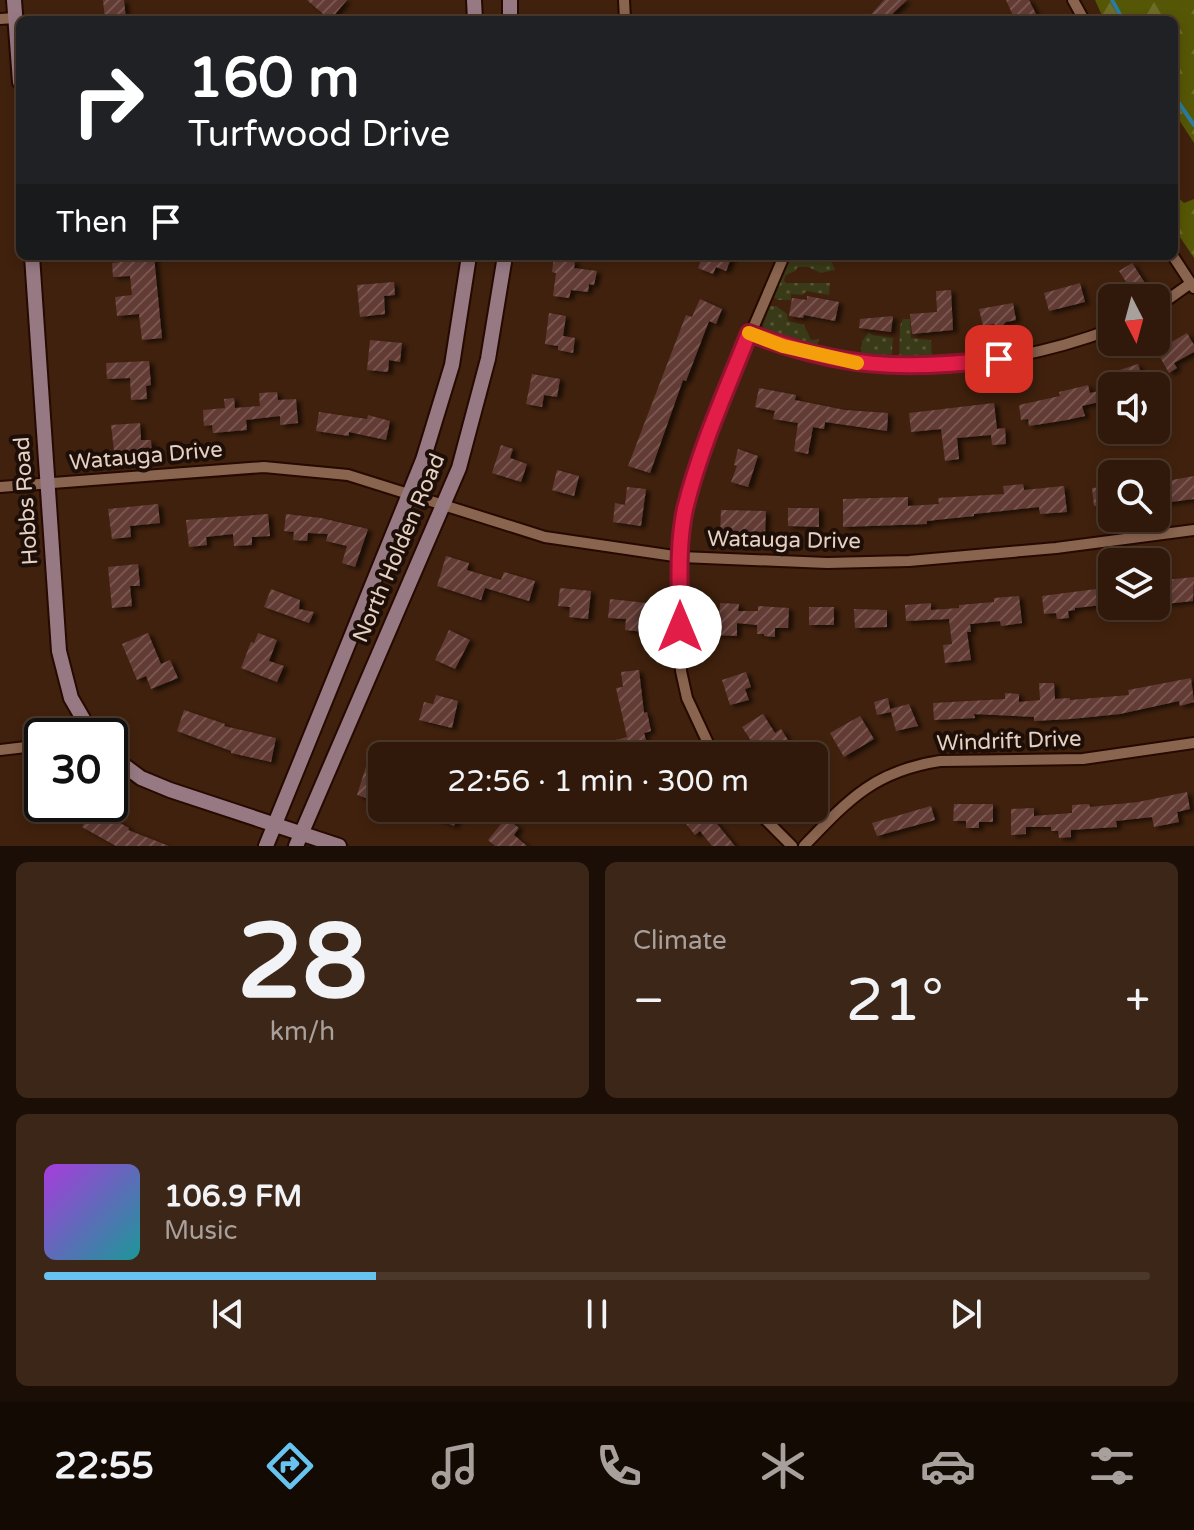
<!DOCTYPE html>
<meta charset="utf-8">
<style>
:root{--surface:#30190a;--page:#3c2618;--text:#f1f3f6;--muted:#a8a09c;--line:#4b382b;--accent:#67c4f0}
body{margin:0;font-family:"Varela Round",sans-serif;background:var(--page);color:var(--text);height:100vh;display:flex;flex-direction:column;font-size:30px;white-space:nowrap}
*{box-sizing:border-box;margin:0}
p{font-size:26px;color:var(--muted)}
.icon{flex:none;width:44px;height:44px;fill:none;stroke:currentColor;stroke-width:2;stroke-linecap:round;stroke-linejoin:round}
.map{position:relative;height:846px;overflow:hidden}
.sheet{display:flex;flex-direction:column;gap:16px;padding:16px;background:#1a0e06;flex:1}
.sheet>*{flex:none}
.top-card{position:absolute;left:16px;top:16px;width:1162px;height:244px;border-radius:12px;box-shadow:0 4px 12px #0003,0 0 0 2px var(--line);background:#202124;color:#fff;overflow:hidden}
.needle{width:52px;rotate:174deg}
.fabs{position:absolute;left:1098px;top:284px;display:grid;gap:16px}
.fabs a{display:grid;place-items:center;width:72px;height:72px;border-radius:12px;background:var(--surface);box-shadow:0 4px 12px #0003,0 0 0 2px var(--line);font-size:40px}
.speed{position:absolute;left:24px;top:718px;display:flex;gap:16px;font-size:40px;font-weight:700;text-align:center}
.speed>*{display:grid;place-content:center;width:104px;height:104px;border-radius:50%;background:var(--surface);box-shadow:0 4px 12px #0003,0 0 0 2px var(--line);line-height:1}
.speed .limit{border:4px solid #111;border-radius:12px;background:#fff;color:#111}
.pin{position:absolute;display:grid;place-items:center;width:68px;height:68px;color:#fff;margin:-34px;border-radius:16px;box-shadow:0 4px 12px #0006}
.me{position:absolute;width:88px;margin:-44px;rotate:0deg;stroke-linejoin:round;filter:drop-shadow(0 0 6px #0008)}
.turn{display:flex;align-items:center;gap:28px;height:168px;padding:0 40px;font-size:36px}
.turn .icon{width:104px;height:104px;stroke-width:2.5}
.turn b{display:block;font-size:56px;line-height:68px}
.then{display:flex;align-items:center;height:76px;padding:0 40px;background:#0003;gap:16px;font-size:30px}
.big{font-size:60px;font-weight:600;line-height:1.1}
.sheet .card{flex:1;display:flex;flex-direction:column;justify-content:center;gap:12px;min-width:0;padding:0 28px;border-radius:12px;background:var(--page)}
.sheet .dial{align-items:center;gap:0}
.dial b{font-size:104px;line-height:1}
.song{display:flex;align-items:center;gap:24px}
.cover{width:96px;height:96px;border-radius:12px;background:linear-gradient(135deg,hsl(280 70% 55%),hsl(180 70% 35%))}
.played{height:8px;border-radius:4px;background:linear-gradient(90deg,var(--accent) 30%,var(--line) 30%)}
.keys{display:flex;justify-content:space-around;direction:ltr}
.heat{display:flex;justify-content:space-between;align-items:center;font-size:44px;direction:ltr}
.sheet .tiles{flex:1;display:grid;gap:16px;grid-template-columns:1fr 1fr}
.card:last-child{grid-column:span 2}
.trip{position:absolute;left:368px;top:742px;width:460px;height:80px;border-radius:12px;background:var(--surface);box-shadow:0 4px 12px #0003,0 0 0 2px var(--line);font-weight:600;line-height:80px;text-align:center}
.dock{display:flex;height:128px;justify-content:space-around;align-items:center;background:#130a04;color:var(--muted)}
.dock .icon{width:56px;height:56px}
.dock .current{color:var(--accent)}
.dock b{font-size:36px;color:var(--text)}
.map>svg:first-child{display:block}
.grass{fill:url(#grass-dots)}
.forest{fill:url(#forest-firs)}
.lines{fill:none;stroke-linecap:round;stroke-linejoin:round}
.stream{stroke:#2a7b9d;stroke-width:4}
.building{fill:url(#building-hatch);filter:url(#shadow)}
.street-casing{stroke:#260900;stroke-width:14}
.secondary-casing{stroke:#260900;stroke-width:18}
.street{stroke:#89644f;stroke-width:10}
.secondary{stroke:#967983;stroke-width:14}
.route-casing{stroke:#92132f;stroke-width:20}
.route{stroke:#e11d48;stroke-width:14}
.slow{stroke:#f59e0b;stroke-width:14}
.labels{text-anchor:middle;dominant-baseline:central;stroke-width:8;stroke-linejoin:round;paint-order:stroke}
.street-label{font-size:22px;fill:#e5d0c4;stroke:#1d0f07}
</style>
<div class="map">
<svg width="1194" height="846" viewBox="0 0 1194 846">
<defs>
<pattern id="grass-dots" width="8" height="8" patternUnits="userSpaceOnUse" patternTransform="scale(2)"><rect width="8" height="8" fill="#393a17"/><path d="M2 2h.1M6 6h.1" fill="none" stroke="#565537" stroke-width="1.8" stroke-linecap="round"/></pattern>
<pattern id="forest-firs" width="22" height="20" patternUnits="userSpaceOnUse" patternTransform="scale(2)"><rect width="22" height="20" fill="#555606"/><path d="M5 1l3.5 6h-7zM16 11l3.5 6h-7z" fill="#6d6d29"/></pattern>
<pattern id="building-hatch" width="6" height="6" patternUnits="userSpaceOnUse" patternTransform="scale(2)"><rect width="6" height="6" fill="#623b34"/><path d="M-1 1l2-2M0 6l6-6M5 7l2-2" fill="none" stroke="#785650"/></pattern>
<filter id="shadow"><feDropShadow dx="4.5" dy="2.5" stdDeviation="2" flood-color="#0009"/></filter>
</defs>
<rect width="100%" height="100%" fill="#40210d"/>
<g class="grass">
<path d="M791,256H829L835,270L821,273L808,267H798L795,271L786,275L784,280L786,283H830L829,295L807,291L802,295L791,294V300H778L774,297Z"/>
<path d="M770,306H776L787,314L788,321L804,325L811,340L819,339L816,351L776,338V334L771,332L770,335L765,333L763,325Z"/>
<path d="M903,319H910L911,338L931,340L932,361L899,363L900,326Z"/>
<path d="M869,332L872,335L893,338L891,363L854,359L861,353L862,341Z"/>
</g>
<g class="forest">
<path d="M1095,0H1194V143L1174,112V20H1104Z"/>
<path d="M1174,194L1184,203L1194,199V258L1174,228Z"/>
</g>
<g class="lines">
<g class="stream">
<path d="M1112,0L1123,20"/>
<path d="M1174,96L1194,125"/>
</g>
</g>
<g class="building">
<path d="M103,0H124L126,20H105Z"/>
<path d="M307,0H347L330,20Z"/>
<path d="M884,0H907L886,20H866Z"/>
<path d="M1006,0H1029L1039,20H1015Z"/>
<path d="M120,256H154L162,338L142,340L139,314L117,316L115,297L132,295L130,276L113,277L112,263L121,262Z"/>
<path d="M703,256H732L726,271L716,267L713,274L698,268Z"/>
<path d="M554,257L575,261L574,268L597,271L594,285L589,284L588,292L571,290L569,298L553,296L556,273L552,272Z"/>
<path d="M1132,263L1145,283L1132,291L1119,271Z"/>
<path d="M394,282L395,295L384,296L385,314L360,317L357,285Z"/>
<path d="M1080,283L1085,302L1049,311L1044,293Z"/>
<path d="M951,290L953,330L912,334L910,314L937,312L936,291Z"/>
<path d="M807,296L839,302L835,321L804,315L803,318L789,316L792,298L807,300Z"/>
<path d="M700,299L722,309L716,324L709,321L686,381L683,380L650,473L628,466L686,315L692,317Z"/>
<path d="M1013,303L1016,320L1006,322L999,330L994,324L983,326L979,309Z"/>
<path d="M549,313L566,316L563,336L575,338L573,353L558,350V346L545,344Z"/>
<path d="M893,316L891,332L859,328L860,319Z"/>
<path d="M1187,333L1194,345V352L1174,363L1177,368L1169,373L1153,345L1159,341L1163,347Z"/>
<path d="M370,340L402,343L400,362L389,360L388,372L367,370Z"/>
<path d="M149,361L151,385L146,386L147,399L131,400L130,378L107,379L106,363Z"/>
<path d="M1138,364L1145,386H1111L1108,374Z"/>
<path d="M532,374L560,379L557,397L544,395L542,407L526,404Z"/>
<path d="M1088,385L1090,393L1112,388V399L1082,406L1085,416L1067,420L1029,426L1028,419L1021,420L1019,405L1060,396L1059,392Z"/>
<path d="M759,388L796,395L795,400L845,410L888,413L887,431L825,422L824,429L813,427L808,454L794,451L798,423L773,419L775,411L755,407Z"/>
<path d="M277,392L278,400L296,399L298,423L280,425V416L246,420L247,430L213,433L212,425L204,426L203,410L225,408L224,399L234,398L235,408L260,406L259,393Z"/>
<path d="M994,403L997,429L1005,428L1006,444L992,445L991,435L957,438L959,459L945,461L941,429L911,432L909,413Z"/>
<path d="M319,412L367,419L368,415L390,421L386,440L349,432V436L316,431Z"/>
<path d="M140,423L141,440H151L152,456L121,459L120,450L114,451L111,425Z"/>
<path d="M501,445L513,449L510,458L527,464L521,482L492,473Z"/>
<path d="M738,449L758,456L748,487L731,482L737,466L734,465Z"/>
<path d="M557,470L579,476L574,496L552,490Z"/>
<path d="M1194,476V499L1156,504V483Z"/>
<path d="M1023,484L1024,490L1064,486L1067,512L1040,514L1039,507L974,514V516L927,521V524L843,527V499L908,497V506L939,504L938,498L1004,494L1003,486Z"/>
<path d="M1112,486V504L1094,506L1092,488Z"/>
<path d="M627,487L646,489L641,526L613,522L615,503L625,505Z"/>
<path d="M158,504L160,523L130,526L131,537L112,539L108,509Z"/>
<path d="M788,508H819V527L788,526Z"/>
<path d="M721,510L766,511L765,535L720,534Z"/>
<path d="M268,514L270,536L252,537V545L234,546L233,534L206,537L207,545L189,547L186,520Z"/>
<path d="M286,514L321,518L368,529L355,567L342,563L347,546L326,541L328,534L308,533L307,541L293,540L294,532L284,531Z"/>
<path d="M446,556L469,563L467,570L501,580L504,572L535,581L529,601L485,588L481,600L437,586Z"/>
<path d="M138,564L140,586H130L132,606L112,608L108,567Z"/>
<path d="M1194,577L1193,601L1156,605V581Z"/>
<path d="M1112,587V604L1075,608V610L1068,611L1069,618L1057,619L1056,613L1044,614L1042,596Z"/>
<path d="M560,588L591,591L588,619L569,617L570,607L558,606Z"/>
<path d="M271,589L300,600L299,609L314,612L309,623L264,607Z"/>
<path d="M1019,596L1022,623L1001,626L1000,621L970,624L971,632H967L971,660L945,663L943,645L952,644L949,619L906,621L905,605L931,603V610L959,608V605L994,602V598Z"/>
<path d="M610,599L647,603L644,632L625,630L626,619L608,618Z"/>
<path d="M720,603L739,604L738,611H758V606L789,608L788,628H775V637L764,636V634H757V625L737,623V636L710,635L711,617H719Z"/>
<rect x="809" y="607" width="25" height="18"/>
<path d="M854,609L887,610V627L855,628Z"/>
<path d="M449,630L470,640L455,669L435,660Z"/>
<path d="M148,633L161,664L170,660L178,678L151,689L146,676L137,680L122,644Z"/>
<path d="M258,633L277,640L269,661L284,666L277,682L241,668L251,642L254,643Z"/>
<path d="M639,670L644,713L647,712L651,731L644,733L648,747L611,756L608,742L627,737L616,688L623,687L621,672Z"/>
<path d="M746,672L751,687L745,689L749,700L730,705L722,680Z"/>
<path d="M1191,678L1194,702L1180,706L1179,701L1120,714L1071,719L1034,721V717L974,714L975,718L934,720L933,703L1005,699V693L1019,694V702L1040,700L1039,683H1054L1055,699L1070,698V700L1129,695L1128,690Z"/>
<path d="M436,695L458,701L452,728L419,720L424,702L433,704Z"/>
<path d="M888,698L890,709L909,704L918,726L896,731L891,712L877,715L874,702Z"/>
<path d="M184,710L225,724L224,726L276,738L271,762L231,753V751L177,731Z"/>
<path d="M763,714L775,733L781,729L788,740L781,744L783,747L768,756H761L742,727Z"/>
<path d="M860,716L874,739L844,757L830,733Z"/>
<path d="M369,757L382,761V803L357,795Z"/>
<path d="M1187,792L1190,809L1177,812L1179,822L1154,827L1152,817L1116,821L1117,827L1071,830V837L1059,838L1058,831H1051V827H1026V834L1011,835V809L1034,808V816L1072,813V805L1089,804L1090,807L1138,802Z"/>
<path d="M954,804H993V822H979V828H966V821H953Z"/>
<path d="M931,806L935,820L877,836L872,823Z"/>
<path d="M93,808L129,828L128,830L169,846H116L82,827Z"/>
<path d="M411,808H462L454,826Z"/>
<path d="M686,808H704L735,846H712L700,831L695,835L678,814Z"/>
<path d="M506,818L519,828L514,835L527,846H495L488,840Z"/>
</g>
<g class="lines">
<defs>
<g id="street">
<path d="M624,0L625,20"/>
<path d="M1073,0L1084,20"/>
<path d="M0,19L15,18"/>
<path d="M1173,256L1194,288"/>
<path d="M1156,308L1191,283"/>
<path d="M749,333C777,344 807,354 836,360C923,377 1030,360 1112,329"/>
<path d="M0,487L264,467L348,475L545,537L681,557L827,563L909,561L1056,548L1194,530"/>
<path d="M53,736L84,722"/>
<path d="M0,750L26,747L42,740"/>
<path d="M714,756L687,698L681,671V557L685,511L717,412L784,256"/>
<path d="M754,808L792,846"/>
<path d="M804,846C848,800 874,771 940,761L1083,759L1194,743"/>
</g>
<g id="secondary">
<path d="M14,0L20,82"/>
<path d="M474,0L475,20"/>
<path d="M510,0V20"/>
<path d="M32,256L59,651L71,698L93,736"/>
<path d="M110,755L141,778L170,790L339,846"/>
<path d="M266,846L423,460L452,365L469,256"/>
<path d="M296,846L459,468L488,359L505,256"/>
</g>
</defs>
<use href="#street" class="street-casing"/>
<use href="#secondary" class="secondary-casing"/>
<use href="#street" class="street"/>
<use href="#secondary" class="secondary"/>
</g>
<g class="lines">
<defs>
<path id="route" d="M680,627C680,589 677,546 685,509C700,448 726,391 749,333C841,368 902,371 999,359"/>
</defs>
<use href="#route" class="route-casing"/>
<use href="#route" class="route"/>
<path class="slow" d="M749,333L783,346L857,363"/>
</g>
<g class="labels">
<g class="street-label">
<text transform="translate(146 456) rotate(-5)">Watauga Drive</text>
<text transform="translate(26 501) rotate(-94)">Hobbs Road</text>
<text transform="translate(784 540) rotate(1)">Watauga Drive</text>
<text transform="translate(399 548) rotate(-67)">North Holden Road</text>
<text transform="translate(1009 741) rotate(-2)">Windrift Drive</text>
</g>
</g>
</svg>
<div class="fabs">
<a><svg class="needle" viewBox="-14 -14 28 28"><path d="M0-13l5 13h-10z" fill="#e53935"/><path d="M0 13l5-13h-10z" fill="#a8a09c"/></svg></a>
<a><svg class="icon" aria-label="sound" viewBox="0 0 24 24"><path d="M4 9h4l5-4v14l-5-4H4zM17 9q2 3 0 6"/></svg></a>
<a><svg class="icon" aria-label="search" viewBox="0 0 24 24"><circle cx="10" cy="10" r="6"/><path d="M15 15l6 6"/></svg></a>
<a><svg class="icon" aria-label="layers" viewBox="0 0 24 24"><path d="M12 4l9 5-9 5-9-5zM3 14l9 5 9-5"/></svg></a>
</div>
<div class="speed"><div class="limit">30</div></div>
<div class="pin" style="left:999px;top:359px;background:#d93025"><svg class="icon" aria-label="arrive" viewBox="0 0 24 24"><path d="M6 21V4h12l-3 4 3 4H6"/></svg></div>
<svg class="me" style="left:680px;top:627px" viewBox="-20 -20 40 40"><circle r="19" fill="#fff"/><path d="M0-13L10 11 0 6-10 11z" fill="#e11d48"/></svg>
<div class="trip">22:56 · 1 min · 300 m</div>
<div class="top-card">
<div class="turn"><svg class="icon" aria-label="right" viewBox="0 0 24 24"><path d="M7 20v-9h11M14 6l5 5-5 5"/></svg><div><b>160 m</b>Turfwood Drive</div></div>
<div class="then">Then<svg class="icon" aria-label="arrive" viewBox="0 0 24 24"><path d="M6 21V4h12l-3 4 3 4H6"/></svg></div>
</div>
</div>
<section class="sheet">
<div class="tiles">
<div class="card dial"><b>28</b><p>km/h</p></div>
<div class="card"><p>Climate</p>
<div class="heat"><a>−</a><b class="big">21°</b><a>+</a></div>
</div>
<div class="card">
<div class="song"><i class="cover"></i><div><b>106.9 FM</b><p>Music</p></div></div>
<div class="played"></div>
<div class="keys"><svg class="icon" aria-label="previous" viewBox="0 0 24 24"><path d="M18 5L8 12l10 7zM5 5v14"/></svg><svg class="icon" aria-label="pause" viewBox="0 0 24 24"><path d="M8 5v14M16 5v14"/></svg><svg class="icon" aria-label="next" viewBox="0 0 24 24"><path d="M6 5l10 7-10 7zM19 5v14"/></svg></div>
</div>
</div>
</section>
<nav class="dock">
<b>22:55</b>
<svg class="icon current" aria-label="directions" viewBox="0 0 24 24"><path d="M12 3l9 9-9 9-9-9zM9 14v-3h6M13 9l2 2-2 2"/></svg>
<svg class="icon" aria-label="music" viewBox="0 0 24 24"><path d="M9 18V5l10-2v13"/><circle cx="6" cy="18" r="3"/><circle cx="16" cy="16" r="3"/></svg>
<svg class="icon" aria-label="phone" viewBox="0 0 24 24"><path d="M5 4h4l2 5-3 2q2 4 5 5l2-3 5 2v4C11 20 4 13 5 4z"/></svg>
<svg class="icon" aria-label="climate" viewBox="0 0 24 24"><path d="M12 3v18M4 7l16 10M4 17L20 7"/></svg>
<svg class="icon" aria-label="car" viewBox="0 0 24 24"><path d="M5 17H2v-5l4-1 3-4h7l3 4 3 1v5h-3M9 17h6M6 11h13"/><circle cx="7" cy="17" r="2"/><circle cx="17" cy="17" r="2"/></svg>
<svg class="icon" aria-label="filters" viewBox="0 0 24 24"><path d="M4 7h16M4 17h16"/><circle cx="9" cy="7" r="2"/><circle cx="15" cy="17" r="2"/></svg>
</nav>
